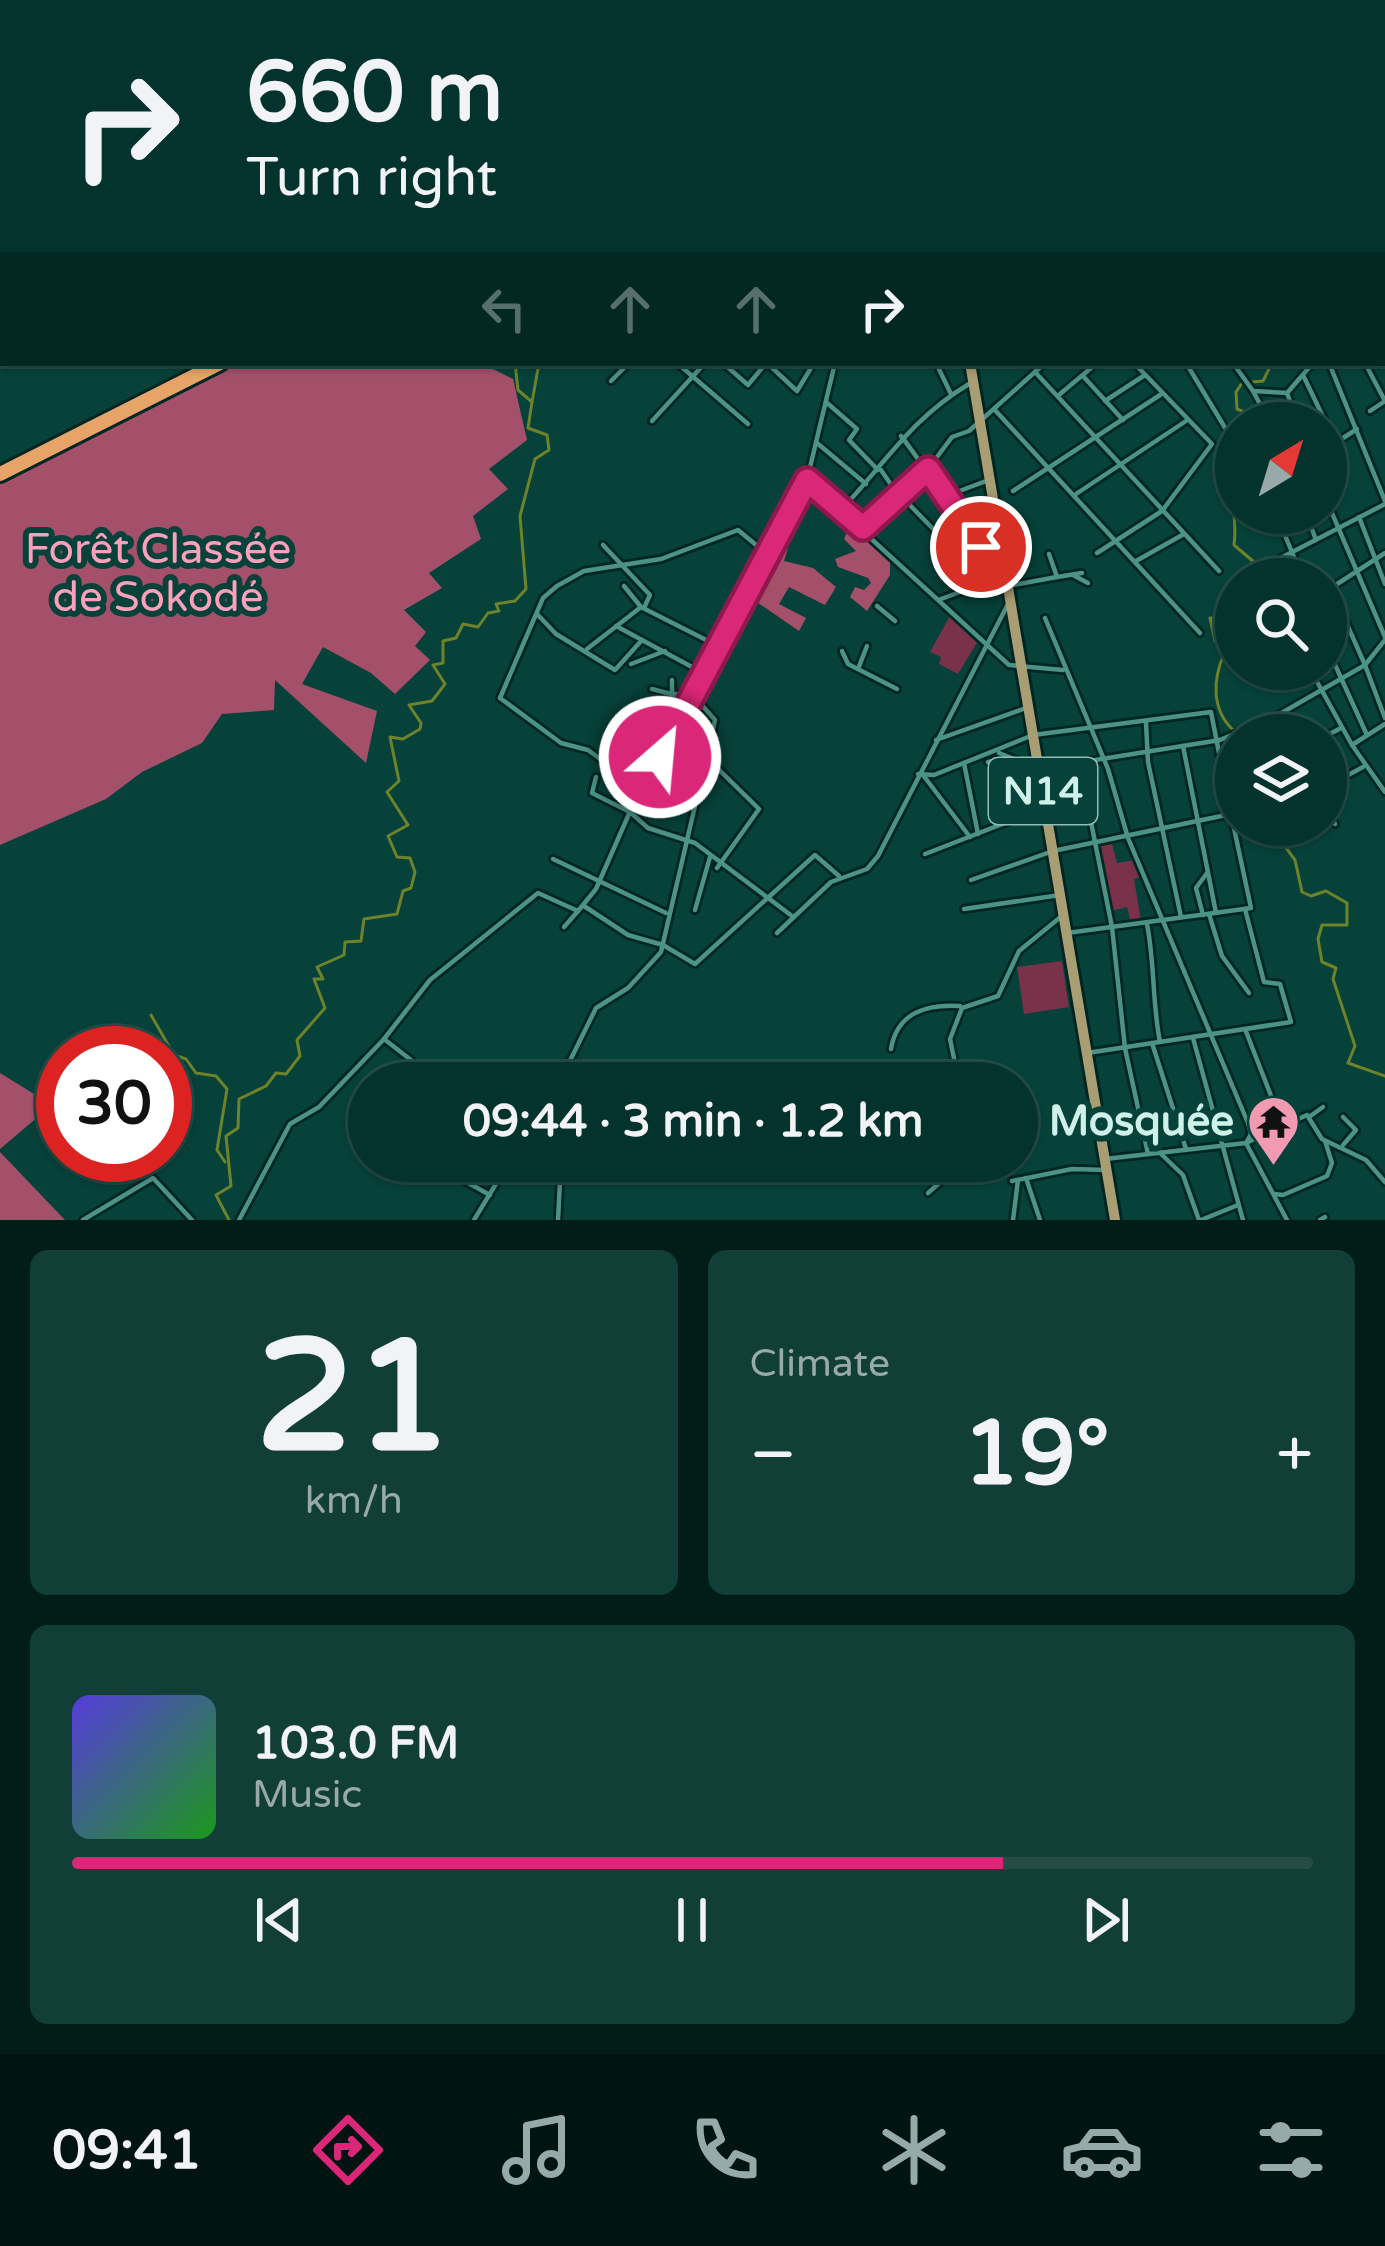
<!DOCTYPE html>
<meta charset="utf-8">
<style>
:root{--surface:#04322c;--page:#123e38;--text:#f1f3f6;--muted:#97aaa9;--line:#254d48;--accent:#db2777}
body{margin:0;font-family:"Varela Round",sans-serif;background:var(--page);color:var(--text);height:100vh;display:flex;flex-direction:column;font-size:45px;white-space:nowrap}
*{box-sizing:border-box;margin:0}
p{font-size:39px;color:var(--muted)}
.icon{flex:none;width:66px;height:66px;fill:none;stroke:currentColor;stroke-width:2;stroke-linecap:round;stroke-linejoin:round}
.map{position:relative;height:1220px;overflow:hidden}
.side{display:flex;flex-direction:column;gap:30px;padding:30px;background:#021c18;flex:1}
.side>*{flex:none}
.top-card{position:absolute;left:0px;top:0px;width:1386px;height:366px;box-shadow:0 3px 9px #0004,0 0 0 3px var(--line);background:#04322c;color:var(--text);overflow:hidden}
.needle{width:78px;rotate:38deg}
.fabs{position:absolute;left:1215px;top:402px;display:grid;gap:24px}
.fabs a{display:grid;place-items:center;width:132px;height:132px;border-radius:50%;background:var(--surface);box-shadow:0 3px 9px #0004,0 0 0 3px var(--line);font-size:60px}
.speed{position:absolute;left:36px;top:1026px;display:flex;gap:24px;font-size:60px;font-weight:700;text-align:center}
.speed>*{display:grid;place-content:center;width:156px;height:156px;border-radius:50%;background:var(--surface);box-shadow:0 3px 9px #0004,0 0 0 3px var(--line);line-height:1}
.speed .limit{border:18px solid #d22;background:#fff;color:#111}
.pin{position:absolute;display:grid;place-items:center;width:102px;height:102px;color:#fff;margin:-51px;border:6px solid #fff;border-radius:50%;box-shadow:0 3px 12px #0007}
.me{position:absolute;width:132px;margin:-66px;rotate:27deg;stroke-linejoin:round;filter:drop-shadow(0 0 9px #0008)}
.turn{display:flex;align-items:center;gap:42px;height:252px;padding:0 48px;font-size:54px}
.turn .icon{width:156px;height:156px;stroke-width:2.5}
.turn b{display:block;font-size:84px;line-height:102px}
.lanes{display:flex;align-items:center;height:114px;padding:0 48px;background:#0003;justify-content:center;gap:60px;direction:ltr}
.lanes .off{opacity:.35}
.big{font-size:90px;font-weight:800;line-height:1.1}
.side .card{flex:1;display:flex;flex-direction:column;justify-content:center;gap:18px;min-width:0;padding:0 42px;border-radius:18px;background:var(--page)}
.side .dial{align-items:center;gap:0}
.dial b{font-size:156px;line-height:1}
.song{display:flex;align-items:center;gap:36px}
.cover{width:144px;height:144px;border-radius:18px;background:linear-gradient(135deg,hsl(250 70% 55%),hsl(120 70% 35%))}
.played{height:12px;border-radius:6px;background:linear-gradient(90deg,var(--accent) 75%,var(--line) 75%)}
.keys{display:flex;justify-content:space-around;direction:ltr}
.heat{display:flex;justify-content:space-between;align-items:center;font-size:66px;direction:ltr}
.side .tiles{flex:1;display:grid;gap:30px;grid-template-columns:1fr 1fr}
.card:last-child{grid-column:span 2}
.trip{position:absolute;left:348px;top:1062px;width:690px;height:120px;border-radius:60px;background:var(--surface);box-shadow:0 3px 9px #0004,0 0 0 3px var(--line);font-weight:800;line-height:120px;text-align:center}
.menu{display:flex;height:192px;justify-content:space-around;align-items:center;background:#021412;color:var(--muted)}
.menu .icon{width:84px;height:84px}
.menu .active{color:var(--accent)}
.menu b{font-size:54px;color:var(--text)}
.map>svg:first-child{display:block}
.green{fill:#79324a}
.forest{fill:#a4506a}
.lines{fill:none;stroke-linecap:round;stroke-linejoin:round}
.stream{stroke:#6d822a;stroke-width:3}
.street-casing{stroke:#002621;stroke-width:10}
.primary-casing{stroke:#002621;stroke-width:16}
.highway-casing{stroke:#002621;stroke-width:20}
.street{stroke:#4d9286;stroke-width:4.5}
.primary{stroke:#a99d74;stroke-width:10}
.highway{stroke:#e7a468;stroke-width:14}
.route-casing{stroke:#8e194d;stroke-width:30}
.route{stroke:#db2777;stroke-width:21}
.labels{text-anchor:middle;dominant-baseline:central;stroke-width:12;stroke-linejoin:round;paint-order:stroke}
.shield{fill:#06423a;stroke:#93bcb5;stroke-width:3}
.shield-label{font-size:39px;font-weight:bold;fill:#cff1ea}
.park-label{font-size:42px;fill:#fea0bb;stroke:#06423a}
.poi-label{font-size:42px;font-weight:bold;fill:#cff1ea;stroke:#06423a;text-anchor:end}
</style>
<div class="map">
<svg width="1385" height="1220" viewBox="0 0 1385 1220">
<rect width="100%" height="100%" fill="#06423a"/>
<g class="green">
<path d="M951,614L978,641L958,674L939,664L941,657L930,652Z"/>
<path d="M1112,844L1117,863L1136,860L1141,877L1134,879L1141,921L1131,923L1127,907L1111,911L1098,846Z"/>
<path d="M1062,961L1069,1007L1024,1014L1017,967Z"/>
</g>
<g class="forest">
<path d="M225,363H481L513,379L527,440L489,469L508,489L473,516L481,539L429,573L442,588L404,610L426,632L415,646L430,660L395,694L371,673L323,647L302,684L377,711L366,763L275,680L274,710L222,714L202,743L142,772L106,799L0,845V479L190,387Z"/>
<path d="M837,511L890,558V575L867,611L850,597L855,587L864,590L871,583L868,578L838,567L835,559L856,551L844,539L848,530L832,516Z"/>
<path d="M776,541L788,548L784,561L813,568L836,587L825,605L789,587L779,604L806,618L799,631L748,596Z"/>
<path d="M0,1073L52,1105L0,1149Z"/>
<path d="M0,1152L65,1220H0Z"/>
</g>
<g class="lines">
<g class="stream">
<path d="M1123,0L1130,3"/>
<path d="M532,402L539,363"/>
<path d="M1251,423L1252,415L1237,409L1236,392L1242,383L1263,381L1272,363"/>
<path d="M1236,477C1228,501 1238,519 1234,545L1254,562L1259,579"/>
<path d="M1236,619L1210,618L1215,641L1236,645"/>
<path d="M1233,730C1211,709 1213,679 1224,654L1236,649"/>
<path d="M1278,825L1273,830L1295,860L1302,892L1311,896L1326,891L1347,903V925H1322L1318,939L1322,962L1336,968L1333,979L1355,1046L1348,1063L1385,1076"/>
<path d="M151,1015L174,1055L186,1059L196,1073L216,1076L227,1089L217,1150L225,1162"/>
<path d="M229,1220L216,1195L231,1186L226,1136L238,1128L239,1099L266,1086L276,1073L286,1074L300,1056L297,1040L325,1008L314,979H323L317,967L344,955L345,942L361,941L364,919L397,914L403,891L411,888L415,872L410,858L397,857L388,836L408,825L387,792L399,781L390,737L403,739L420,729L421,723L409,705L432,701L445,684L433,665L443,663V641L456,638L463,624L478,627L488,613L499,611L496,604L515,601L526,589L520,516L535,459L549,450L547,435L528,428L532,402L518,390L515,363"/>
</g>
<defs>
<g id="street">
<path d="M408,0L412,3"/>
<path d="M571,0L572,3"/>
<path d="M628,0L629,3"/>
<path d="M771,0L773,3"/>
<path d="M957,0L959,3"/>
<path d="M998,0L1001,3"/>
<path d="M1035,0L1036,3"/>
<path d="M1162,0L1164,3"/>
<path d="M1199,0L1200,3"/>
<path d="M1243,0L1245,3"/>
<path d="M215,3L219,0"/>
<path d="M472,3L474,0"/>
<path d="M558,3L563,0"/>
<path d="M684,3L688,0"/>
<path d="M760,3L763,0"/>
<path d="M834,3L837,0"/>
<path d="M933,3L938,0"/>
<path d="M988,3L990,0"/>
<path d="M1072,3L1076,0"/>
<path d="M1210,3L1218,0"/>
<path d="M1321,3L1326,0"/>
<path d="M1382,3L1385,0"/>
<path d="M1383,8L1385,11"/>
<path d="M1383,56L1385,58"/>
<path d="M1383,95L1385,98"/>
<path d="M1383,147L1385,150"/>
<path d="M1383,163L1385,162"/>
<path d="M1383,230L1385,233"/>
<path d="M1383,294L1385,291"/>
<path d="M1383,338L1385,341"/>
<path d="M677,363L748,424"/>
<path d="M723,363L748,385L766,363"/>
<path d="M767,363L797,391L814,363"/>
<path d="M892,363H894"/>
<path d="M936,363L951,394"/>
<path d="M1186,363L1227,431"/>
<path d="M1233,363L1253,391L1287,393"/>
<path d="M1329,363L1385,501"/>
<path d="M1365,363L1385,401"/>
<path d="M1035,372L1219,571"/>
<path d="M1303,375L1326,423"/>
<path d="M1083,376L1123,420"/>
<path d="M611,381L629,363"/>
<path d="M1253,391L1270,423"/>
<path d="M1287,393L1313,363"/>
<path d="M1287,393L1298,423"/>
<path d="M1060,394L1097,363"/>
<path d="M1105,401L1145,375"/>
<path d="M826,402L857,429L849,440L878,470"/>
<path d="M994,409L1200,633"/>
<path d="M1370,411L1385,401"/>
<path d="M652,421L705,363"/>
<path d="M1326,424L1335,444"/>
<path d="M901,436C918,457 979,548 993,555L1003,553"/>
<path d="M817,443L866,484"/>
<path d="M1326,449L1357,429"/>
<path d="M881,470L898,495"/>
<path d="M807,480L1009,665L1063,670"/>
<path d="M1013,491L1160,395"/>
<path d="M899,494L986,583"/>
<path d="M1076,494L1186,421"/>
<path d="M949,495L986,481"/>
<path d="M1326,499L1385,637"/>
<path d="M842,509C886,462 912,418 969,384"/>
<path d="M1306,513L1316,540"/>
<path d="M1359,517L1385,584"/>
<path d="M864,527L928,469L952,437L969,431L1045,363"/>
<path d="M603,545L650,595L644,608"/>
<path d="M1097,553L1162,511L1212,444L1134,363"/>
<path d="M1136,561L1184,534"/>
<path d="M1073,575L1088,583"/>
<path d="M1057,577L1082,573"/>
<path d="M1279,579L1273,562L1385,504"/>
<path d="M1303,579L1282,528L1310,513"/>
<path d="M624,586L641,607"/>
<path d="M1008,586L1057,577L1049,554"/>
<path d="M941,599L1003,576"/>
<path d="M877,606L895,621"/>
<path d="M537,614L556,634L615,670L642,640"/>
<path d="M1045,618L1108,769L1128,838L1248,1123L1251,1134L1246,1143L1287,1220"/>
<path d="M1326,620L1340,613"/>
<path d="M616,626L705,674"/>
<path d="M1385,640L1365,665L1385,718"/>
<path d="M1326,645L1367,735"/>
<path d="M587,649L641,607L720,647"/>
<path d="M842,651L848,664L897,689"/>
<path d="M631,664L665,651"/>
<path d="M858,669L867,646"/>
<path d="M1310,669L1352,745L1385,724"/>
<path d="M652,689L675,695"/>
<path d="M1278,715L1290,735"/>
<path d="M1146,723L1148,762L1181,917"/>
<path d="M618,724L636,740L663,753"/>
<path d="M1326,736L1341,728"/>
<path d="M936,740L1026,708"/>
<path d="M1352,745L1385,792"/>
<path d="M1183,746L1216,913"/>
<path d="M999,753L1039,769L1220,740L1278,715L1365,665L1331,588L1385,553"/>
<path d="M708,759L759,809L717,868"/>
<path d="M988,762L1008,758"/>
<path d="M1079,762L1112,927L1125,1048L1148,1154"/>
<path d="M964,763L978,834"/>
<path d="M918,774L934,775L1033,735L1211,712L1231,814L1053,851L971,880"/>
<path d="M923,775L970,837"/>
<path d="M596,777L592,793L630,812L648,828L695,843L792,916"/>
<path d="M1326,787L1363,767"/>
<path d="M1326,807L1335,824"/>
<path d="M694,808L618,772L588,750L561,743L500,698L543,598L557,586L584,571L661,559L738,530L767,554"/>
<path d="M925,854L1046,807"/>
<path d="M553,859L666,913"/>
<path d="M584,906L628,935L663,945L695,964L815,855L839,876"/>
<path d="M964,909L1060,895"/>
<path d="M695,910L710,857"/>
<path d="M1209,914L1222,956L1249,993"/>
<path d="M1203,915L1196,888L1207,873"/>
<path d="M1147,924C1155,965 1152,1002 1160,1042"/>
<path d="M564,927L578,911"/>
<path d="M777,933L831,882L867,869L878,856L1008,604"/>
<path d="M1067,933L1251,908L1231,814"/>
<path d="M1245,1029L1282,1124"/>
<path d="M1193,1038L1243,1220"/>
<path d="M1152,1043L1186,1149"/>
<path d="M891,1049C897,1013 925,1004 960,1006"/>
<path d="M1087,1053L1291,1022L1280,984L1264,982L1245,909"/>
<path d="M422,1079L411,1060L384,1039L430,980L538,893L578,911L596,889L643,782L667,747L807,480L835,363"/>
<path d="M559,1083L596,1008L628,988L661,952L715,720L692,694H672V680"/>
<path d="M959,1083L950,1039L962,1008L998,996L1019,951L1063,915"/>
<path d="M1309,1117L1323,1107"/>
<path d="M1343,1145L1356,1130L1343,1117"/>
<path d="M1159,1152L1183,1175L1199,1220"/>
<path d="M1105,1159L1246,1143L1307,1115L1322,1139L1366,1160L1385,1182"/>
<path d="M453,1161L465,1170L461,1179L490,1195"/>
<path d="M554,1161L560,1181L558,1220"/>
<path d="M1026,1178L1040,1220"/>
<path d="M1012,1181L1072,1169L1107,1170"/>
<path d="M928,1193L964,1161"/>
<path d="M1274,1194L1283,1195L1327,1176L1332,1163L1325,1141"/>
<path d="M83,1220L153,1178L192,1220"/>
<path d="M239,1220L290,1124L319,1107L384,1039"/>
<path d="M474,1220L510,1161"/>
<path d="M1013,1220L1018,1180"/>
<path d="M1201,1220L1238,1205"/>
<path d="M1320,1220L1325,1217"/>
</g>
<g id="primary">
<path d="M869,0L871,3"/>
<path d="M970,363L1115,1220"/>
</g>
<g id="highway">
<path d="M495,3L499,0"/>
<path d="M0,474L220,363"/>
</g>
</defs>
<use href="#street" class="street-casing"/>
<use href="#primary" class="primary-casing"/>
<use href="#highway" class="highway-casing"/>
<use href="#street" class="street"/>
<use href="#primary" class="primary"/>
<use href="#highway" class="highway"/>
</g>
<g class="lines">
<defs>
<path id="route" d="M660,757L807,480L863,528L928,469L981,547"/>
</defs>
<use href="#route" class="route-casing"/>
<use href="#route" class="route"/>
</g>
<defs>
<symbol id="temple-pin" viewBox="-11 -11 22 30"><path d="M0 17L-7.5 6A9.5 9.5 0 1 1 7.5 6Z" fill="#f19ab2" stroke="#06423a"/><path d="M0-6L5-2H3V0L6.5 2.5H4V6H1.5V3h-3V6H-4V2.5H-6.5L-3 0V-2H-5Z" fill="#111"/></symbol>
</defs>
<g fill-rule="evenodd">
<use href="#temple-pin" x="1244" y="1092" width="59" height="81"/>
</g>
<g class="labels">
<rect class="shield" x="989" y="758" width="108" height="66" rx="9"/>
<g class="shield-label">
<text x="1043" y="791">N14</text>
</g>
<g class="park-label">
<text x="158" y="549">Forêt Classée<tspan x="158" dy="48">de Sokodé</tspan></text>
</g>
<g class="poi-label">
<text x="1234" y="1121">Mosquée</text>
</g>
</g>
</svg>
<div class="fabs">
<a><svg class="needle" viewBox="-14 -14 28 28"><path d="M0-13l5 13h-10z" fill="#e53935"/><path d="M0 13l5-13h-10z" fill="#97aaa9"/></svg></a>
<a><svg class="icon" aria-label="search" viewBox="0 0 24 24"><circle cx="10" cy="10" r="6"/><path d="M15 15l6 6"/></svg></a>
<a><svg class="icon" aria-label="layers" viewBox="0 0 24 24"><path d="M12 4l9 5-9 5-9-5zM3 14l9 5 9-5"/></svg></a>
</div>
<div class="speed"><div class="limit">30</div></div>
<div class="pin" style="left:981px;top:547px;background:#d93025"><svg class="icon" aria-label="arrive" viewBox="0 0 24 24"><path d="M6 21V4h12l-3 4 3 4H6"/></svg></div>
<svg class="me" style="left:660px;top:757px" viewBox="-20 -20 40 40"><circle r="17" fill="#db2777" stroke="#fff" stroke-width="3"/><path d="M0-11L8 9 0 5-8 9z" fill="#fff"/></svg>
<div class="trip">09:44 · 3 min · 1.2 km</div>
<div class="top-card">
<div class="turn"><svg class="icon" aria-label="right" viewBox="0 0 24 24"><path d="M7 20v-9h11M14 6l5 5-5 5"/></svg><div><b>660 m</b>Turn right</div></div>
<div class="lanes"><svg class="icon off" aria-label="left" viewBox="0 0 24 24"><path d="M17 20v-9H6M10 6l-5 5 5 5"/></svg><svg class="icon off" aria-label="ahead" viewBox="0 0 24 24"><path d="M12 20V5M6 11l6-6 6 6"/></svg><svg class="icon off" aria-label="ahead" viewBox="0 0 24 24"><path d="M12 20V5M6 11l6-6 6 6"/></svg><svg class="icon" aria-label="right" viewBox="0 0 24 24"><path d="M7 20v-9h11M14 6l5 5-5 5"/></svg></div>
</div>
</div>
<section class="side">
<div class="tiles">
<div class="card dial"><b>21</b><p>km/h</p></div>
<div class="card"><p>Climate</p>
<div class="heat"><a>−</a><b class="big">19°</b><a>+</a></div>
</div>
<div class="card">
<div class="song"><i class="cover"></i><div><b>103.0 FM</b><p>Music</p></div></div>
<div class="played"></div>
<div class="keys"><svg class="icon" aria-label="previous" viewBox="0 0 24 24"><path d="M18 5L8 12l10 7zM5 5v14"/></svg><svg class="icon" aria-label="pause" viewBox="0 0 24 24"><path d="M8 5v14M16 5v14"/></svg><svg class="icon" aria-label="next" viewBox="0 0 24 24"><path d="M6 5l10 7-10 7zM19 5v14"/></svg></div>
</div>
</div>
</section>
<nav class="menu">
<b>09:41</b>
<svg class="icon active" aria-label="directions" viewBox="0 0 24 24"><path d="M12 3l9 9-9 9-9-9zM9 14v-3h6M13 9l2 2-2 2"/></svg>
<svg class="icon" aria-label="music" viewBox="0 0 24 24"><path d="M9 18V5l10-2v13"/><circle cx="6" cy="18" r="3"/><circle cx="16" cy="16" r="3"/></svg>
<svg class="icon" aria-label="phone" viewBox="0 0 24 24"><path d="M5 4h4l2 5-3 2q2 4 5 5l2-3 5 2v4C11 20 4 13 5 4z"/></svg>
<svg class="icon" aria-label="climate" viewBox="0 0 24 24"><path d="M12 3v18M4 7l16 10M4 17L20 7"/></svg>
<svg class="icon" aria-label="car" viewBox="0 0 24 24"><path d="M5 17H2v-5l4-1 3-4h7l3 4 3 1v5h-3M9 17h6M6 11h13"/><circle cx="7" cy="17" r="2"/><circle cx="17" cy="17" r="2"/></svg>
<svg class="icon" aria-label="filters" viewBox="0 0 24 24"><path d="M4 7h16M4 17h16"/><circle cx="9" cy="7" r="2"/><circle cx="15" cy="17" r="2"/></svg>
</nav>
